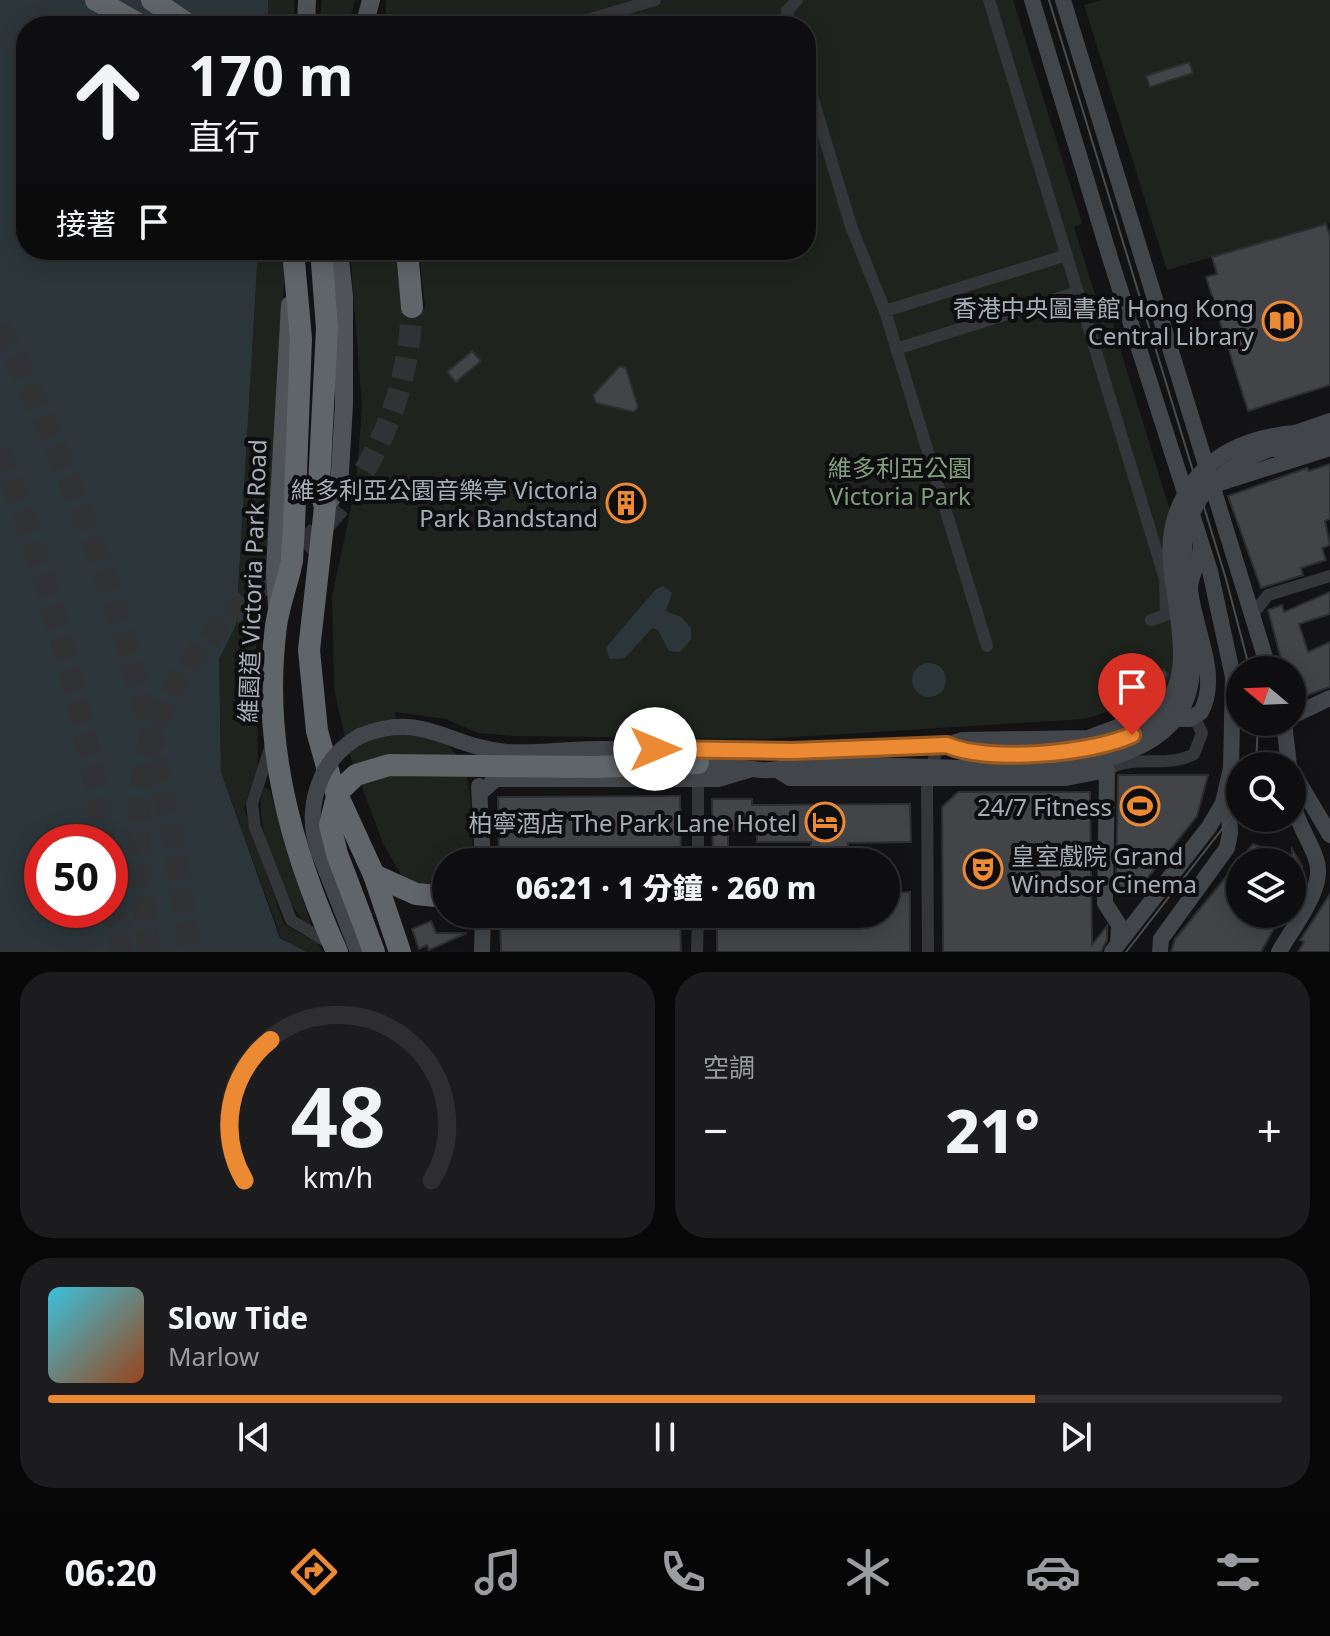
<!DOCTYPE html>
<html lang="zh-TW">
<meta charset="utf-8">
<style>
:root{--surface:#0e0e10;--page:#1c1c1e;--text:#f1f3f6;--muted:#9b9c9f;--line:#2e2e30;--accent:#ec8a33}
body{margin:0;font-family:"Noto Sans","Noto Sans TC",sans-serif;background:var(--page);color:var(--text);height:100vh;display:flex;flex-direction:column;font-size:30px;white-space:nowrap}
*{box-sizing:border-box;margin:0}
p{font-size:26px;color:var(--muted)}
.icon{flex:none;width:44px;height:44px;fill:none;stroke:currentColor;stroke-width:2;stroke-linecap:round;stroke-linejoin:round}
.map{position:relative;height:952px;overflow:hidden}
.drawer{display:flex;flex-direction:column;gap:20px;padding:20px;background:#080809;flex:1}
.drawer>*{flex:none}
.top-card{position:absolute;left:16px;top:16px;width:800px;height:244px;border-radius:32px;box-shadow:0 4px 20px #0003,0 0 0 2px var(--line);background:#0e0e10;color:var(--text);overflow:hidden}
.needle{width:52px;rotate:289deg}
.controls{position:absolute;left:1226px;top:656px;display:grid;gap:16px}
.controls a{display:grid;place-items:center;width:80px;height:80px;border-radius:50%;background:var(--surface);box-shadow:0 4px 20px #0003,0 0 0 2px var(--line);font-size:40px}
.speed{position:absolute;left:24px;top:824px;display:flex;gap:16px;font-size:40px;font-weight:700;text-align:center}
.speed>*{display:grid;place-content:center;width:104px;height:104px;border-radius:50%;background:var(--surface);box-shadow:0 4px 20px #0003,0 0 0 2px var(--line);line-height:1}
.speed .limit{border:12px solid #d22;background:#fff;color:#111}
.pin{position:absolute;display:grid;place-items:center;width:68px;height:68px;color:#fff;margin:-82px -34px;border-radius:50% 50% 50% 0;rotate:-45deg;box-shadow:0 0 8px #0007}
.pin .icon{rotate:45deg}
.me{position:absolute;width:88px;margin:-44px;rotate:90deg;stroke-linejoin:round;filter:drop-shadow(0 0 6px #0008)}
.turn{display:flex;align-items:center;gap:28px;height:168px;padding:0 40px;font-size:36px}
.turn .icon{width:104px;height:104px;stroke-width:2.5}
.turn b{display:block;font-size:56px;line-height:68px}
.then{display:flex;align-items:center;height:76px;padding:0 40px;background:#0003;gap:16px;font-size:30px}
.big{font-size:60px;font-weight:800;line-height:1.1}
.drawer .card{flex:1;display:flex;flex-direction:column;justify-content:center;gap:12px;min-width:0;padding:0 28px;border-radius:32px;background:var(--page)}
.drawer .dial{align-items:center;gap:0}
.dial svg{height:208px;overflow:visible;fill:none;stroke:var(--line);stroke-width:7;stroke-linecap:round;text-anchor:middle}
.dial text{fill:var(--text);stroke:none}
.song{display:flex;align-items:center;gap:24px}
.cover{width:96px;height:96px;border-radius:12px;background:linear-gradient(135deg,hsl(190 70% 55%),hsl(20 70% 35%))}
.played{height:8px;border-radius:4px;background:linear-gradient(90deg,var(--accent) 80%,var(--line) 80%)}
.keys{display:flex;justify-content:space-around;direction:ltr}
.heat{display:flex;justify-content:space-between;align-items:center;font-size:44px;direction:ltr}
.drawer .tiles{flex:1;display:grid;gap:20px;grid-template-columns:1fr 1fr}
.card:last-child{grid-column:span 2}
.trip{position:absolute;left:432px;top:848px;width:468px;height:80px;border-radius:40px;background:var(--surface);box-shadow:0 4px 20px #0003,0 0 0 2px var(--line);font-weight:800;line-height:80px;text-align:center}
.menu{display:flex;height:128px;justify-content:space-around;align-items:center;background:#060606;color:var(--muted)}
.menu .icon{width:56px;height:56px}
.menu .selected{color:var(--accent)}
.menu b{font-size:36px;color:var(--text)}
.map>svg:first-child{display:block}
.green{fill:#1e241d}
.water{fill:#2c363a;fill-rule:evenodd}
.building{fill:#424448;stroke:#2d2e31;stroke-width:2}
.lines{fill:none;stroke-linecap:round;stroke-linejoin:round}
.highway-tunnel{stroke:#303235;stroke-width:22;stroke-dasharray:22 11;stroke-linecap:butt}
.street{stroke:#343639;stroke-width:12}
.secondary{stroke:#424549;stroke-width:16}
.primary{stroke:#505458;stroke-width:18}
.highway{stroke:#60656a;stroke-width:22}
.tram{stroke:#494c50;stroke-width:2}
.secondary-bridge{stroke:#424549;stroke-width:16}
.highway-bridge{stroke:#60656a;stroke-width:22}
.route-casing{stroke:#995a21;stroke-width:20}
.route{stroke:#ec8a33;stroke-width:14}
.labels{text-anchor:middle;dominant-baseline:central;stroke-width:8;stroke-linejoin:round;paint-order:stroke}
.poi-label{font-size:24px;fill:#a5adb5;stroke:#0e0e10;text-anchor:end}
.park-label{font-size:24px;fill:#819f7c;stroke:#0e0e10}
.street-label{font-size:24px;fill:#a5adb5;stroke:#0e0e10}
</style>
<div class="map">
<svg width="1330" height="952" viewBox="0 0 1330 952">
<rect width="100%" height="100%" fill="#131315"/>
<g class="green">
<path d="M268,0H294V26H267Z"/>
<path d="M322,0H355L348,26H319Z"/>
<path d="M386,0H1013L1082,223L1074,227L1100,311L1108,309L1177,533L1175,700C1132,693 1121,710 1084,719L763,739L516,736L478,733L446,719L395,712L397,732C482,731 470,800 473,862H446V887L413,884L401,875L383,843L348,750L334,690L332,596L356,485L362,407L350,250H397L402,309L425,308L419,250H806V26H386Z"/>
<path d="M1103,0H1330V223L1167,270L1084,5Z"/>
<path d="M258,250H286L267,587L256,640L258,766L244,808L284,924L317,943L324,952H307L281,938L221,772L219,659L236,625Z"/>
<path d="M265,787L269,789L311,925C286,917 248,810 265,787Z"/>
</g>
<g class="water">
<path d="M0,0H268V26H26V250H258L236,625L219,659L221,772L280,938L307,952H0ZM42,842H110V910H42Z"/>
<path d="M663,586L672,593L666,611L681,617L691,628V639L680,652L669,651L658,630L652,628L625,658L610,659L606,649L609,644L656,589Z"/>
<circle cx="929" cy="680" r="17"/>
</g>
<g class="building">
<path d="M1189,62L1193,73L1150,87L1146,76Z"/>
<path d="M1326,224L1330,236V385L1248,411L1206,277L1217,274L1212,257Z"/>
<path d="M472,351L481,361L456,382L447,372Z"/>
<path d="M620,366L626,368L638,407L634,412L596,403L593,395Z"/>
<path d="M1330,464V519L1325,521L1330,545L1322,548L1326,560L1301,568L1303,575L1261,588L1228,496L1307,468L1309,471Z"/>
<path d="M629,486L642,499L640,516L621,521L609,509L612,490L621,491Z"/>
<path d="M1330,592V614L1299,624L1308,652L1330,642V687L1294,700L1292,670H1284L1268,610L1282,605L1284,612Z"/>
<path d="M1164,669L1168,674L1162,689L1140,696L1134,678Z"/>
<path d="M1118,775H1208L1197,816L1133,896L1116,883Z"/>
<path d="M958,792H1090L1092,945L1107,926V940L1101,952H943L942,807Z"/>
<path d="M680,796L681,862H499L498,797Z"/>
<path d="M712,799H752V805L910,804L911,842L848,843V862H811V842H757V830L728,831V862H713Z"/>
<path d="M1253,844L1292,858V849L1302,866V876L1292,895V862H1240V914H1282L1261,952H1171L1175,939Z"/>
<path d="M910,892V952H717V914H886V893Z"/>
<path d="M1330,894V952H1298L1304,942L1300,940Z"/>
<path d="M500,914H680L681,952H501Z"/>
<path d="M431,921L436,933H467L429,950L427,945L419,949L412,929Z"/>
</g>
<g class="lines">
<g class="highway-tunnel">
<path d="M0,327C99,522 165,735 189,952"/>
<path d="M0,449C47,576 84,708 105,842"/>
<path d="M110,870L121,952"/>
<path d="M149,952C141,877 128,802 154,730C185,642 257,595 318,531C377,470 409,391 412,307"/>
</g>
<g class="street">
<path d="M989,0L1165,579L1166,615L1151,620"/>
<path d="M567,26L655,0"/>
<path d="M791,26L787,11L797,0"/>
<path d="M806,76L851,226L885,311L987,646"/>
<path d="M885,311L1067,255"/>
<path d="M896,349L1078,292"/>
<path d="M1253,614L1268,595L1330,576"/>
<path d="M271,745L252,804L255,827L291,920L332,945"/>
<path d="M1107,770C1135,753 1167,769 1194,754L1202,733L1197,723L1189,719"/>
<path d="M698,862V779"/>
<path d="M697,952L698,914"/>
<path d="M928,952L927,778L939,745"/>
</g>
<g class="secondary">
<path d="M1032,0L1111,261L1210,571L1233,677L1231,768L1223,803L1209,827L1112,952"/>
<path d="M1063,0L1269,670"/>
<path d="M1274,449L1297,446L1330,435"/>
<path d="M1267,450L1295,433L1330,421"/>
<path d="M1220,483L1330,448"/>
<path d="M1292,716L1330,698"/>
<path d="M1284,722L1289,766"/>
<path d="M360,736C424,710 447,747 507,752C540,754 572,748 605,749C719,750 833,751 947,745L963,740L1088,738L1142,718L1189,719L1201,712C1221,675 1193,627 1190,589C1190,574 1200,562 1201,547"/>
<path d="M947,745L963,752L1054,753"/>
<path d="M779,771L790,778H1066L1107,770L1105,903L1119,925L1118,944"/>
<path d="M1292,771L1330,835"/>
<path d="M698,773V763C728,760 762,779 790,765H867"/>
<path d="M479,786L483,862"/>
<path d="M480,793L496,779H718L752,769"/>
<path d="M318,850L358,952"/>
<path d="M482,952L483,914"/>
<path d="M1160,952L1161,939L1227,848L1230,833L1228,796"/>
<path d="M1279,952C1292,928 1327,887 1316,859C1309,838 1296,822 1292,800"/>
</g>
<g class="primary">
<path d="M306,26L307,0"/>
<path d="M364,26L371,0"/>
<path d="M325,507L339,489L344,404V296L339,250"/>
<path d="M277,607L275,570L290,305"/>
</g>
<g class="highway">
<path d="M96,0L142,26"/>
<path d="M152,0L190,26"/>
<path d="M365,25V26"/>
<path d="M293,250L301,339L294,525"/>
<path d="M321,250L327,328L319,485L325,507L309,650L317,731L331,781L374,875L400,952"/>
<path d="M407,250L412,307"/>
<path d="M292,560C288,583 279,603 276,626C261,741 290,847 337,952"/>
<path d="M595,767L698,763"/>
<path d="M374,875L416,894L446,897"/>
<path d="M361,917L374,952"/>
</g>
<g class="tram">
<path d="M1049,0L1226,579L1250,670"/>
<path d="M1256,766L1258,722"/>
<path d="M1126,952L1240,806"/>
</g>
<g class="secondary-bridge">
<path d="M1054,753C1116,749 1183,725 1181,652C1180,586 1149,535 1198,476C1223,447 1259,436 1295,433"/>
<path d="M867,765C937,766 1052,776 1116,756C1293,699 1080,522 1267,450"/>
<path d="M318,850C304,807 319,759 360,736"/>
</g>
<g class="highway-bridge">
<path d="M292,560L294,525"/>
<path d="M361,917L337,854L330,825L338,792L356,775L389,765L595,767"/>
</g>
</g>
<g class="lines">
<defs>
<path id="route" d="M655,749L792,751L947,745C987,763 1091,754 1132,735"/>
</defs>
<use href="#route" class="route-casing"/>
<use href="#route" class="route"/>
</g>
<defs>
<symbol id="library-ring" viewBox="-11 -11 22 22"><circle r="9.5" fill="#0e0e10" stroke="#ec8a33" stroke-width="1.5"/><path d="M-6-4Q-3-5.5-.7-3.5V5Q-3 3-6 4ZM6-4Q3-5.5 .7-3.5V5Q3 3 6 4Z" fill="#ec8a33"/></symbol>
<symbol id="building-ring" viewBox="-11 -11 22 22"><circle r="9.5" fill="#0e0e10" stroke="#ec8a33" stroke-width="1.5"/><path d="M-4-6H4V6H1V3H-1V6H-4ZM-2.5-4.3h1.7v1.8h-1.7ZM.8-4.3h1.7v1.8H.8ZM-2.5-1h1.7V.8h-1.7ZM.8-1h1.7V.8H.8Z" fill="#ec8a33"/></symbol>
<symbol id="stadium-ring" viewBox="-11 -11 22 22"><circle r="9.5" fill="#0e0e10" stroke="#ec8a33" stroke-width="1.5"/><path d="M0-5a6.5 5 0 1 0 0 10a6.5 5 0 1 0 0-10ZM-3.5-1.8h7v3.6h-7Z" fill="#ec8a33"/></symbol>
<symbol id="hotel-ring" viewBox="-11 -11 22 22"><circle r="9.5" fill="#0e0e10" stroke="#ec8a33" stroke-width="1.5"/><path d="M-6-4.5h1.5V1H6V5H4.5V3h-9V5H-6ZM-4 0a1.8 1.8 0 1 1 3.6 0ZM.5 0V-2.5h3Q6-2.5 6 0Z" fill="#ec8a33"/></symbol>
<symbol id="theatre-ring" viewBox="-11 -11 22 22"><circle r="9.5" fill="#0e0e10" stroke="#ec8a33" stroke-width="1.5"/><path d="M-5-5.5Q0-4 5-5.5V0Q5 5 0 6Q-5 5-5 0ZM-3.3-2.5H-1v1.5H-3.3ZM1-2.5H3.3v1.5H1ZM-2.8 1Q0 5.5 2.8 1Z" fill="#ec8a33"/></symbol>
</defs>
<g fill-rule="evenodd">
<use href="#library-ring" x="1260" y="299" width="44" height="44"/>
<use href="#building-ring" x="604" y="481" width="44" height="44"/>
<use href="#stadium-ring" x="1118" y="784" width="44" height="44"/>
<use href="#hotel-ring" x="803" y="800" width="44" height="44"/>
<use href="#theatre-ring" x="961" y="847" width="44" height="44"/>
</g>
<g class="labels">
<g class="poi-label">
<text x="1254" y="307">香港中央圖書館 Hong Kong<tspan x="1254" dy="28">Central Library</tspan></text>
<text x="598" y="489">維多利亞公園音樂亭 Victoria<tspan x="598" dy="28">Park Bandstand</tspan></text>
<text x="1112" y="806">24/7 Fitness</text>
<text x="797" y="822">柏寧酒店 The Park Lane Hotel</text>
<text x="1011" y="855" text-anchor="start">皇室戲院 Grand<tspan x="1011" dy="28">Windsor Cinema</tspan></text>
</g>
<g class="park-label">
<text x="900" y="467">維多利亞公園<tspan x="900" dy="28">Victoria Park</tspan></text>
</g>
<g class="street-label">
<text transform="translate(252 581) rotate(-88)">維園道 Victoria Park Road</text>
</g>
</g>
</svg>
<div class="controls">
<a><svg class="needle" viewBox="-14 -14 28 28"><path d="M0-13l5 13h-10z" fill="#e53935"/><path d="M0 13l5-13h-10z" fill="#9b9c9f"/></svg></a>
<a><svg class="icon" aria-label="search" viewBox="0 0 24 24"><circle cx="10" cy="10" r="6"/><path d="M15 15l6 6"/></svg></a>
<a><svg class="icon" aria-label="layers" viewBox="0 0 24 24"><path d="M12 4l9 5-9 5-9-5zM3 14l9 5 9-5"/></svg></a>
</div>
<div class="speed"><div class="limit">50</div></div>
<div class="pin" style="left:1132px;top:735px;background:#d93025"><svg class="icon" aria-label="arrive" viewBox="0 0 24 24"><path d="M6 21V4h12l-3 4 3 4H6"/></svg></div>
<svg class="me" style="left:655px;top:749px" viewBox="-20 -20 40 40"><circle r="19" fill="#fff"/><path d="M0-13L10 11 0 6-10 11z" fill="#ec8a33"/></svg>
<div class="trip">06:21 · 1 分鐘 · 260 m</div>
<div class="top-card">
<div class="turn"><svg class="icon" aria-label="ahead" viewBox="0 0 24 24"><path d="M12 20V5M6 11l6-6 6 6"/></svg><div><b>170 m</b>直行</div></div>
<div class="then">接著<svg class="icon" aria-label="arrive" viewBox="0 0 24 24"><path d="M6 21V4h12l-3 4 3 4H6"/></svg></div>
</div>
</div>
<section class="drawer">
<div class="tiles">
<div class="card dial"><svg viewBox="0 0 100 80">
<path d="M14 69A42 42 0 1 1 86 69"/>
<path d="M14 69A42 42 0 0 1 24 15" stroke="#ec8a33"/>
<text x="50" y="56" font-size="32" font-weight="700">48</text>
<text x="50" y="72" font-size="11">km/h</text>
</svg></div>
<div class="card"><p>空調</p>
<div class="heat"><a>−</a><b class="big">21°</b><a>+</a></div>
</div>
<div class="card">
<div class="song"><i class="cover"></i><div><b>Slow Tide</b><p>Marlow</p></div></div>
<div class="played"></div>
<div class="keys"><svg class="icon" aria-label="previous" viewBox="0 0 24 24"><path d="M18 5L8 12l10 7zM5 5v14"/></svg><svg class="icon" aria-label="pause" viewBox="0 0 24 24"><path d="M8 5v14M16 5v14"/></svg><svg class="icon" aria-label="next" viewBox="0 0 24 24"><path d="M6 5l10 7-10 7zM19 5v14"/></svg></div>
</div>
</div>
</section>
<nav class="menu">
<b>06:20</b>
<svg class="icon selected" aria-label="directions" viewBox="0 0 24 24"><path d="M12 3l9 9-9 9-9-9zM9 14v-3h6M13 9l2 2-2 2"/></svg>
<svg class="icon" aria-label="music" viewBox="0 0 24 24"><path d="M9 18V5l10-2v13"/><circle cx="6" cy="18" r="3"/><circle cx="16" cy="16" r="3"/></svg>
<svg class="icon" aria-label="phone" viewBox="0 0 24 24"><path d="M5 4h4l2 5-3 2q2 4 5 5l2-3 5 2v4C11 20 4 13 5 4z"/></svg>
<svg class="icon" aria-label="climate" viewBox="0 0 24 24"><path d="M12 3v18M4 7l16 10M4 17L20 7"/></svg>
<svg class="icon" aria-label="car" viewBox="0 0 24 24"><path d="M5 17H2v-5l4-1 3-4h7l3 4 3 1v5h-3M9 17h6M6 11h13"/><circle cx="7" cy="17" r="2"/><circle cx="17" cy="17" r="2"/></svg>
<svg class="icon" aria-label="filters" viewBox="0 0 24 24"><path d="M4 7h16M4 17h16"/><circle cx="9" cy="7" r="2"/><circle cx="15" cy="17" r="2"/></svg>
</nav>
